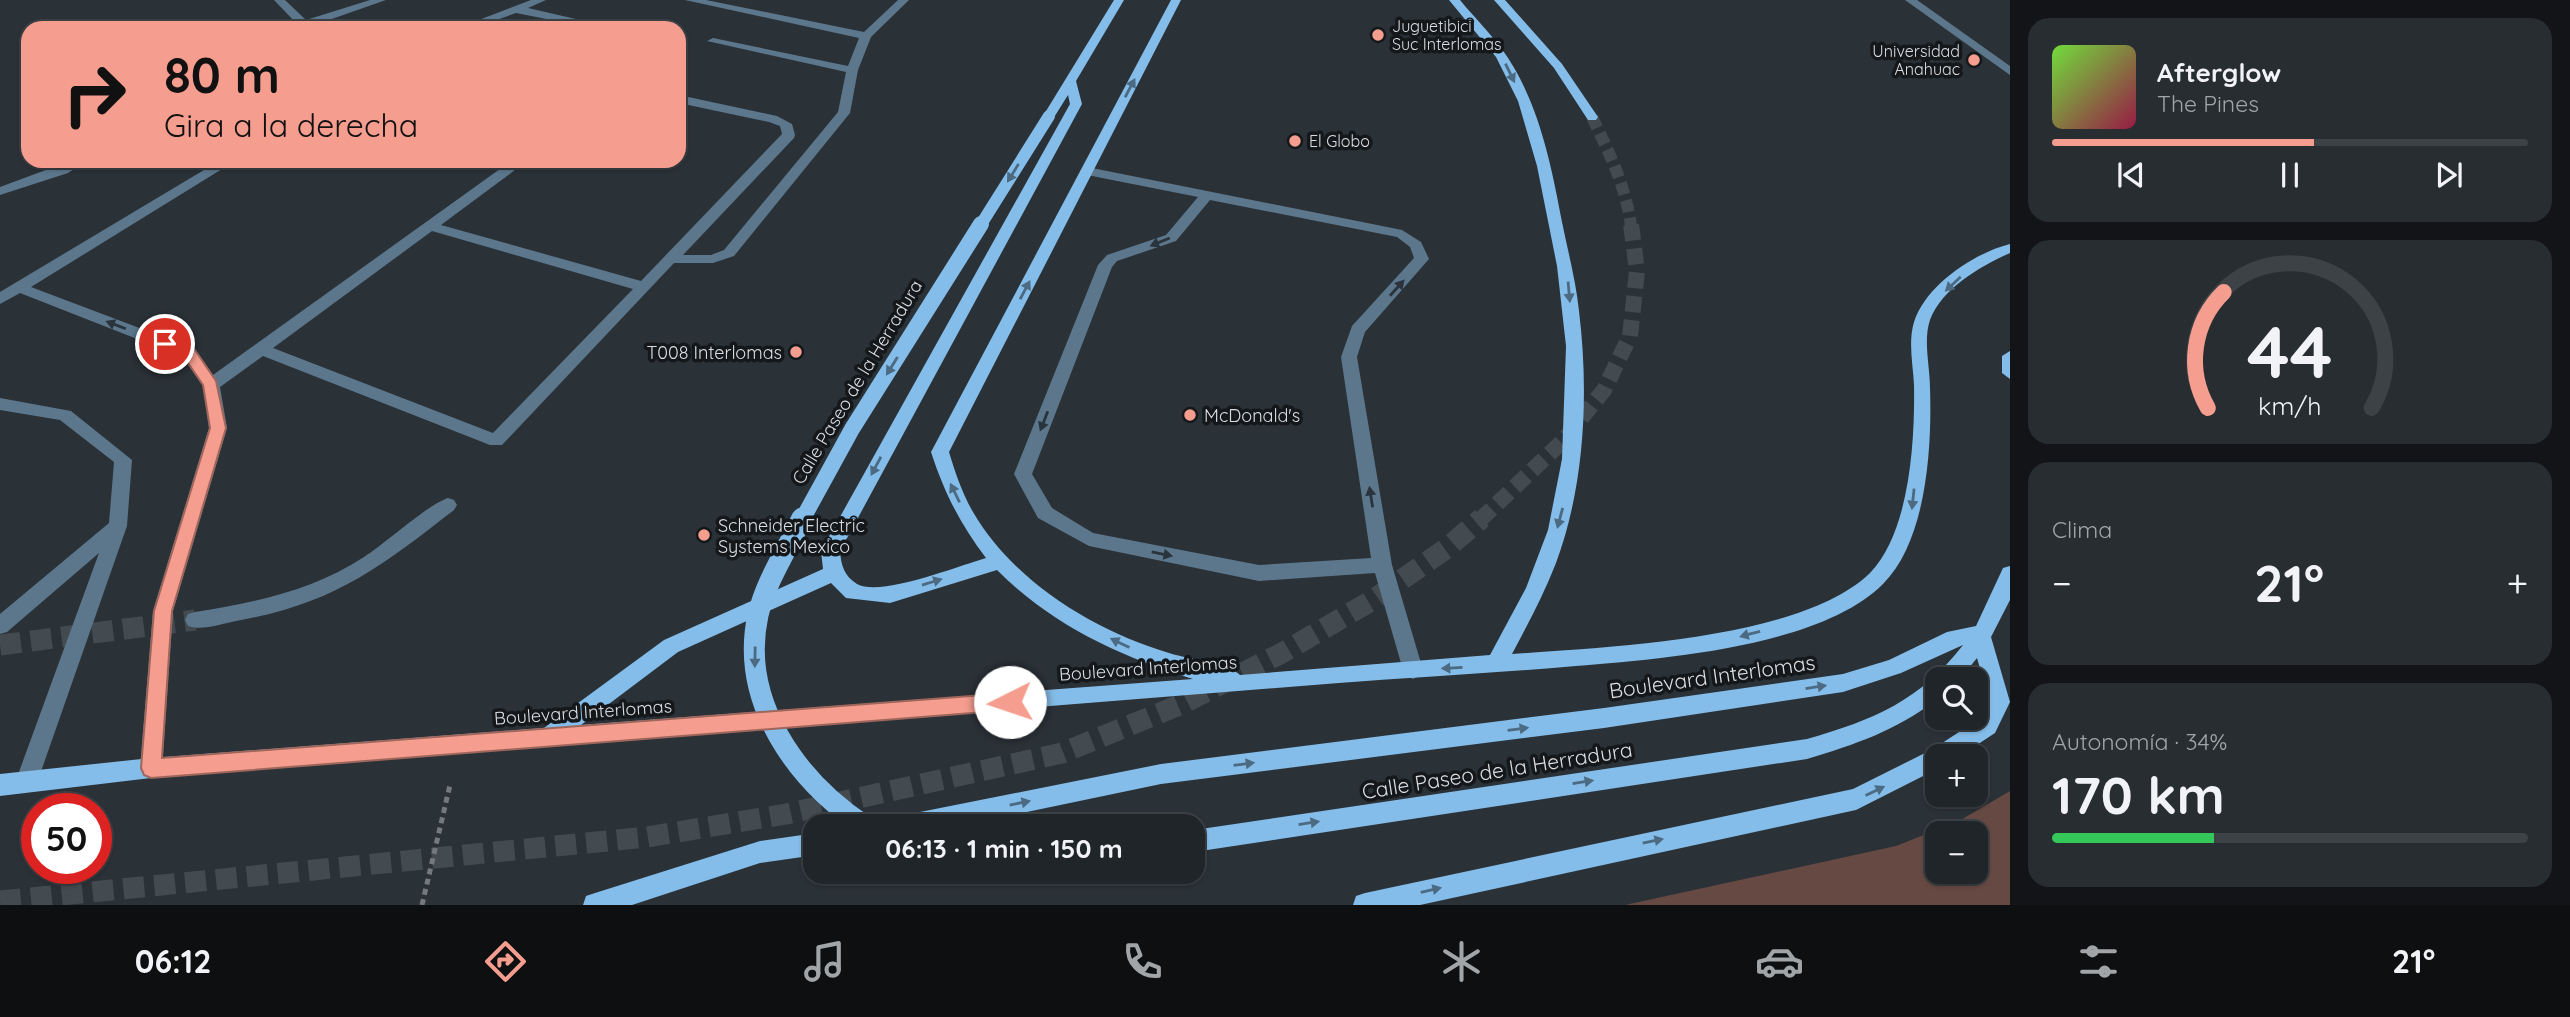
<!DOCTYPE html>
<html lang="es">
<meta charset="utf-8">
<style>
:root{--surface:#202529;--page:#282d31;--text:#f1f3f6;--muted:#a2a5a8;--line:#3d4246;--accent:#f59d8e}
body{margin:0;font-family:Quicksand,sans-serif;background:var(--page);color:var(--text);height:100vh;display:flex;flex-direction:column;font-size:26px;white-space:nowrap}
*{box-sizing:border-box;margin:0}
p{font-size:23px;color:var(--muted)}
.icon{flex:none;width:38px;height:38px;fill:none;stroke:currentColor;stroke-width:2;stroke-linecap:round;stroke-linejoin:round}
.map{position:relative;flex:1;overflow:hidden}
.side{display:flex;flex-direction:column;gap:18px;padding:18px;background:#121417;width:560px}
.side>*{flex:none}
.banner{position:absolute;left:21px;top:21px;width:665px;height:147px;border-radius:21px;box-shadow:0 2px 5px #0004,0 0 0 2px var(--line);background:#f59d8e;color:#111;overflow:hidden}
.buttons{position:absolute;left:1925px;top:667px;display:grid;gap:14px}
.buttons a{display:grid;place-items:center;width:63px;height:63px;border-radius:14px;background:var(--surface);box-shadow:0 2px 5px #0004,0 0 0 2px var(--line);font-size:35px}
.speed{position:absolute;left:21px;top:793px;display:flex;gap:14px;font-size:35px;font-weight:700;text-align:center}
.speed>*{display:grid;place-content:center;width:91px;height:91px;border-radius:50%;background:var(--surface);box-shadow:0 2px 5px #0004,0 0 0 2px var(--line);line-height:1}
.speed .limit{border:10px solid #d22;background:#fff;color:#111}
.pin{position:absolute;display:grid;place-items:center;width:60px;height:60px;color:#fff;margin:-30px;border:4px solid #fff;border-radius:50%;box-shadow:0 2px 7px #0007}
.me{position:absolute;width:77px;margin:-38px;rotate:266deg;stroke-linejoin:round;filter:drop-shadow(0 0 5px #0008)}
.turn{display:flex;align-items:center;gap:24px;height:147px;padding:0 28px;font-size:32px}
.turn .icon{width:91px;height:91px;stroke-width:2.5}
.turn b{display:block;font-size:49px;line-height:60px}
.big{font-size:52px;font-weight:700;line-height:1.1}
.side .tile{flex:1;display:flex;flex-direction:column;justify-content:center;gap:10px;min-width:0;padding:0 24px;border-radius:21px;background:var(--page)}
.side .dial{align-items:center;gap:0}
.dial svg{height:182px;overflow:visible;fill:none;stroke:var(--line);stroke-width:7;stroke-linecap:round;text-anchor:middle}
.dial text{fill:var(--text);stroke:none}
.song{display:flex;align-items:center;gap:21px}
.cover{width:84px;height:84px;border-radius:10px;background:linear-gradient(135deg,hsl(100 70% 55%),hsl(340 70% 35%))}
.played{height:7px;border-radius:4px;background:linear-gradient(90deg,var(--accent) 55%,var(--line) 55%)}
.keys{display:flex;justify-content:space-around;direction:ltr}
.heat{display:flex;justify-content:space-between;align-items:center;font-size:38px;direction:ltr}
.charge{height:10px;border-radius:5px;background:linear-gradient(90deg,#34c759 34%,var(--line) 0)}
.trip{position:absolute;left:803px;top:814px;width:402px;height:70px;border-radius:21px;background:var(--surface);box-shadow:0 2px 5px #0004,0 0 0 2px var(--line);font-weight:700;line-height:70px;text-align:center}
.tabs{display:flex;height:112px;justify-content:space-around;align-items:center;background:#0d0f10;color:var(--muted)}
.tabs .icon{width:49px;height:49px}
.tabs .active{color:var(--accent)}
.tabs b{font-size:32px;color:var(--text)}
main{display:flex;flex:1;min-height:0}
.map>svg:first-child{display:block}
.green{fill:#664943;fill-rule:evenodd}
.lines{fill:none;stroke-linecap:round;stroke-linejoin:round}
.minor-tunnel{stroke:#444b50;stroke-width:21;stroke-dasharray:21 10;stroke-linecap:butt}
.major-tunnel-far2{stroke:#444b50;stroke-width:12;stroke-dasharray:12 6;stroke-linecap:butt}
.major-tunnel-far1{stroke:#444b50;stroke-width:16;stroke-dasharray:16 8;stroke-linecap:butt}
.major-tunnel{stroke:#444b50;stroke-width:21;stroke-dasharray:21 10;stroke-linecap:butt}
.path{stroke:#73797e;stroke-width:5;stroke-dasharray:6 4.5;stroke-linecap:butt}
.minor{fill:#5c778c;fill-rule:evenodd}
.major{fill:#84bde9;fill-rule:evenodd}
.major-bridge-far2{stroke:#84bde9;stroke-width:12}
.major-bridge-far1{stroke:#84bde9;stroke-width:16}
.major-bridge{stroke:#84bde9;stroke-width:21}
.oneway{fill:#4c6a82}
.oneway2{fill:#2a343d}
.route{fill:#f59d8e;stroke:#9f665c;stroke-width:2}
.poi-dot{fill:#f59d8e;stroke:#15181b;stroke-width:2.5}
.labels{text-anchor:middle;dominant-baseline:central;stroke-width:7;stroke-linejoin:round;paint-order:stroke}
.far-poi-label{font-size:16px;fill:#d9dde1;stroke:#15181b;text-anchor:start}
.poi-label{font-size:18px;fill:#d9dde1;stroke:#15181b;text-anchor:start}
.street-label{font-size:18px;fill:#d9dde1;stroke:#15181b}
.near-street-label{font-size:21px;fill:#d9dde1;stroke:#15181b}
</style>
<main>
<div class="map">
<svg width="2010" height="905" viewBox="0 0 2010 905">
<rect width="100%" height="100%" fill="#2a3137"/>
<path class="green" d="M2010,791V905H1625L1896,846L1959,821ZM1937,833H1976V872H1937Z"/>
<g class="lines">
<path class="minor-tunnel" d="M0,645L195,620"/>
<path class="major-tunnel-far2" d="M1592,117C1609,152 1626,187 1631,226"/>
<path class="major-tunnel-far1" d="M1480,520L1563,441L1604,390L1630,336L1637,271L1631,224"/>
<path class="major-tunnel" d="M0,901L647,837L786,814L1062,753L1182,704L1282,653L1371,601L1447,548L1482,518"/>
<path class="path" d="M422,905L450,785"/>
<g class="minor">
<path d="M274,0H285L306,20L370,0H386L306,28H293L297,24Z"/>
<path d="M531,0H546L528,8L615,28H592L516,13L474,28H458Z"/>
<path d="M685,0H706L864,32L898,0H909L871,37L858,70L850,113L734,256L713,263H674L502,445H490L263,356L220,387L227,428L173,611L162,768L159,775L151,778L143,775L140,768L153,611L209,428L203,386L183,357L20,293L0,304V292L219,161H235L31,287L195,349L213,375L511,161H527L441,225L641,281L782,134L780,126L769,122L679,103V95L777,116L792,124L795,135L794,138L683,255H711L724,250L838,112L846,72L707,41L713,38L848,66L859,38ZM432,231L633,289L493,433L273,348Z"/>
<path d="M1905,0H1917L2010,66V75Z"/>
<path d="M70,161H87L68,173L0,195V187Z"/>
<path d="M1087,167L1402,230L1421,242L1429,259L1365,332L1357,357L1392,565L1423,670L1420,676L1413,679L1406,676L1403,670L1375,573L1259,581L1089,546L1038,518L1014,474L1098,265L1107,255L1166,235L1198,197L1082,174L1080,171ZM1210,200L1397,237L1410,247L1414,258L1352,326L1341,357L1371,558L1259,565L1093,533L1052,508L1032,474L1112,267L1117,261L1176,241Z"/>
<path d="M0,398L71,411L132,460L127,526L38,780L35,787L27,790L19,787L16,780L99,553L7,632L0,634V614L109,523L114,462L60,420L0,410Z"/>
<path d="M448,498L454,500L457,505L454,510C378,569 333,604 236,621C221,624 202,631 188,626L185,620L188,614L195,612C256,602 312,591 364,557C386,543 427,505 448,498Z"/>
</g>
<g class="major">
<path d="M1114,0H1124L1076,81L1082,104L840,551C841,565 844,576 857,584C881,597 958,566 986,558C960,524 944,492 931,452L1171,0H1181L949,452C955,472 962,493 973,512C1013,581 1094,631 1169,653C1184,658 1232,665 1240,675L1490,655L1526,588L1548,530L1562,459L1566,346L1557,266L1537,166L1518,101L1496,57L1449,0H1460C1478,22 1499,41 1513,66C1541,113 1552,169 1562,222C1568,252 1576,281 1579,311C1589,393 1585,485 1556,563C1544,594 1528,624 1512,654C1606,647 1801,640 1870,573C1910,532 1915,440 1914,385C1913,365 1908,342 1914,322C1926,285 1974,253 2010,244V253C1981,266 1942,288 1930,320C1923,341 1930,366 1930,388C1932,447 1927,540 1883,584C1820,647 1662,659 1576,666C1497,673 1419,677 1339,683L151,778L0,796V774L151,758L544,728L664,640L823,569L821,551L1070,104L1068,95L1053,119H1045L1043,116ZM997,570C1052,625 1119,656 1193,679L581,725L678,652L831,583L846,598L890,603Z"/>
<path d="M1494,0H1505L1562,64L1598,117L1596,120H1588L1554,68Z"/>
<path d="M2010,351V379L2002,373V356Z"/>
<path d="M2010,566V600L1991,637L2010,702L1995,733L1960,756H1937V769L1856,810L1420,905H1353L1356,896L1365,893L1853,789L1933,749L1979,719L1989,700L1977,658L1960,679H1937V699C1896,731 1856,744 1807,759L1194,852V830L1807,739C1873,720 1920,701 1963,645L1901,673L1843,692L1604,728L1161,784L959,826H893L897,818L905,815L1161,764L1604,708L1843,674L1889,660L1947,632L1976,626L2003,568Z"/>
<path d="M816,833V855L760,863L632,905H583L586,896L595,893L760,841Z"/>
</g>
<path class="major-bridge-far2" d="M980,226L1049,116"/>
<path class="major-bridge-far1" d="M802,520L852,429L981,224"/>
<path class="major-bridge" d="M802,518C787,550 766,581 758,615C739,702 797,781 865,826"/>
</g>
<defs><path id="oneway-solid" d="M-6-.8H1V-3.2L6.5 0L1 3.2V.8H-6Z" transform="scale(1.75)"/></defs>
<g class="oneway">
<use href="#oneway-solid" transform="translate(1510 73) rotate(64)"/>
<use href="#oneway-solid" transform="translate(1130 88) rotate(-62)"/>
<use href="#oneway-solid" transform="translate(1013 173) rotate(122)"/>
<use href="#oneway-solid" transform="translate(1953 284) rotate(137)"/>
<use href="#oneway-solid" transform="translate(1025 290) rotate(-62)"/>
<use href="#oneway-solid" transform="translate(1569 292) rotate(85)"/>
<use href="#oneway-solid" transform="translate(892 366) rotate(122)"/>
<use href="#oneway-solid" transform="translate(876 466) rotate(118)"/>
<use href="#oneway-solid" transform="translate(955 493) rotate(-116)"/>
<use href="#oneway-solid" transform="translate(1913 499) rotate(96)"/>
<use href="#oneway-solid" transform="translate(1560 518) rotate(105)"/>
<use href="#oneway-solid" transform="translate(932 582) rotate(-17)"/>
<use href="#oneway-solid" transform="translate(1750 634) rotate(165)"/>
<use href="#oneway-solid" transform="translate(1120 643) rotate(-154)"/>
<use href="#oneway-solid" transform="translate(755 657) rotate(91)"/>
<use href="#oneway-solid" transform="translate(1452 668) rotate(177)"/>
<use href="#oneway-solid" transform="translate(1816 687) rotate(-9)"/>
<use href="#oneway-solid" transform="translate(1518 729) rotate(-7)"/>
<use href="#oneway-solid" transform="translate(1244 764) rotate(-7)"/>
<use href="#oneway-solid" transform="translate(1583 782) rotate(-9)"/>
<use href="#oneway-solid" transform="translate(1875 791) rotate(-26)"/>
<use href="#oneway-solid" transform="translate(1020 803) rotate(-11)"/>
<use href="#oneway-solid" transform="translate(1309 823) rotate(-9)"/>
<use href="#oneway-solid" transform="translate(1653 841) rotate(-12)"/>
<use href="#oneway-solid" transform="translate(1431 890) rotate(-13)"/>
</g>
<g class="oneway2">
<use href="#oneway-solid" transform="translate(1160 242) rotate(158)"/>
<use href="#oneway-solid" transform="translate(1397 288) rotate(-48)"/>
<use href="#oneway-solid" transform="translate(116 325) rotate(-159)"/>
<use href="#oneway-solid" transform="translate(1044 421) rotate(111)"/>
<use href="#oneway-solid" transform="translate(1371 497) rotate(-99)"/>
<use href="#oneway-solid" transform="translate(1162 554) rotate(11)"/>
</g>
<path class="route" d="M165,339L195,350L216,381L226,428L172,611L162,758L1010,693L1017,696L1020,702L1017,708L1010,710L151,778L144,775L141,768L154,611L210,428L203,385L184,357L160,347L158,344Z"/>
<g class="poi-dot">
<circle cx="1378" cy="35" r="7"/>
<circle cx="1974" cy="60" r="7"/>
<circle cx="1295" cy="141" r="7"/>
<circle cx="796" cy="352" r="7"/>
<circle cx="1190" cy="415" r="7"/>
<circle cx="704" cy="535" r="7"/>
</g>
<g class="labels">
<g class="far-poi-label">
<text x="1392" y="26">Juguetibici<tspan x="1392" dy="18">Suc Interlomas</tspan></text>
<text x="1960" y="51" text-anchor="end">Universidad<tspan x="1960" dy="18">Anahuac</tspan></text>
<text x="1309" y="141">El Globo</text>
</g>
<g class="poi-label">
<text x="782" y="352" text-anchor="end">T008 Interlomas</text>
<text x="1204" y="415">McDonald's</text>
<text x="718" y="525">Schneider Electric<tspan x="718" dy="21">Systems Mexico</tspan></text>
</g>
<g class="street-label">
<text transform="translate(857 382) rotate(-59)">Calle Paseo de la Herradura</text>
<text transform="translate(1148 668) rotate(-4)">Boulevard Interlomas</text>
<text transform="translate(583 712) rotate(-4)">Boulevard Interlomas</text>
</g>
<g class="near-street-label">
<text transform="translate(1712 676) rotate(-8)">Boulevard Interlomas</text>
<text transform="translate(1497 770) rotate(-9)">Calle Paseo de la Herradura</text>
</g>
</g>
</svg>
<div class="buttons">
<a><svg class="icon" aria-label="search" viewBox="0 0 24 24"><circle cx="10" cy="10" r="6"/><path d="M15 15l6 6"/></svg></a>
<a>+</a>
<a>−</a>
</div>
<div class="speed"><div class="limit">50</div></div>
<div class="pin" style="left:165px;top:344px;background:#d93025"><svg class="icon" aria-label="arrive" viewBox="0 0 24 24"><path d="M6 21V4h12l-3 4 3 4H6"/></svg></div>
<svg class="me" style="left:1010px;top:702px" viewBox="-20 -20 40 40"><circle r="19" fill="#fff"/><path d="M0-13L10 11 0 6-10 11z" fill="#f59d8e"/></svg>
<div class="trip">06:13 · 1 min · 150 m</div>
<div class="banner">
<div class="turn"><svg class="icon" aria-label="right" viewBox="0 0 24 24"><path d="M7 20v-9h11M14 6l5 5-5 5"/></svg><div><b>80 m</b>Gira a la derecha</div></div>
</div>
</div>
<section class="side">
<div class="tile">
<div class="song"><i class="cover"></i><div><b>Afterglow</b><p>The Pines</p></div></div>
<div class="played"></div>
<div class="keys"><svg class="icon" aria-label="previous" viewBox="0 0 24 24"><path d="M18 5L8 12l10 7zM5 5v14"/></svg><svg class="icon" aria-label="pause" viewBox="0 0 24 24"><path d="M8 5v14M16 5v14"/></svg><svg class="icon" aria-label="next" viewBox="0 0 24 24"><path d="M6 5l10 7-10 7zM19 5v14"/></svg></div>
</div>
<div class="tile dial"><svg viewBox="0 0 100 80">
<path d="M14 69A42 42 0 1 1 86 69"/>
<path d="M14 69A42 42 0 0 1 21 18" stroke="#f59d8e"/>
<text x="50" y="56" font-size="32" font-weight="700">44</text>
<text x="50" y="72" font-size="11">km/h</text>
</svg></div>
<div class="tile"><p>Clima</p>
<div class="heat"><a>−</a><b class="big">21°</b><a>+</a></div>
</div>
<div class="tile"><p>Autonomía · 34%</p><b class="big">170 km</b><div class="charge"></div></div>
</section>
</main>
<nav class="tabs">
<b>06:12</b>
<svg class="icon active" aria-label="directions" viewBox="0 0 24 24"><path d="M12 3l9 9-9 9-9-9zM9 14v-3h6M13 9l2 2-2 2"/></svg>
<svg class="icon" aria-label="music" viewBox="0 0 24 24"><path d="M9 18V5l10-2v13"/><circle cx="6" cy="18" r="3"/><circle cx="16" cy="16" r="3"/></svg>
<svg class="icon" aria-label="phone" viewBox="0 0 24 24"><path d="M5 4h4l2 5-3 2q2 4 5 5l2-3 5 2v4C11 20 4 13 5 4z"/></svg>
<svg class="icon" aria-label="climate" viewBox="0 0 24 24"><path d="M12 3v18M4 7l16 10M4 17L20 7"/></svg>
<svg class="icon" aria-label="car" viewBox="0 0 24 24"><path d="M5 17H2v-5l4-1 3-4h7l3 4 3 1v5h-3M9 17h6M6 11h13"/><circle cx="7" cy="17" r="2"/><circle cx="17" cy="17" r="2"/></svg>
<svg class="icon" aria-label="filters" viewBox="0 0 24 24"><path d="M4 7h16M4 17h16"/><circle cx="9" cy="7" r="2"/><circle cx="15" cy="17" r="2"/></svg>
<b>21°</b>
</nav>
